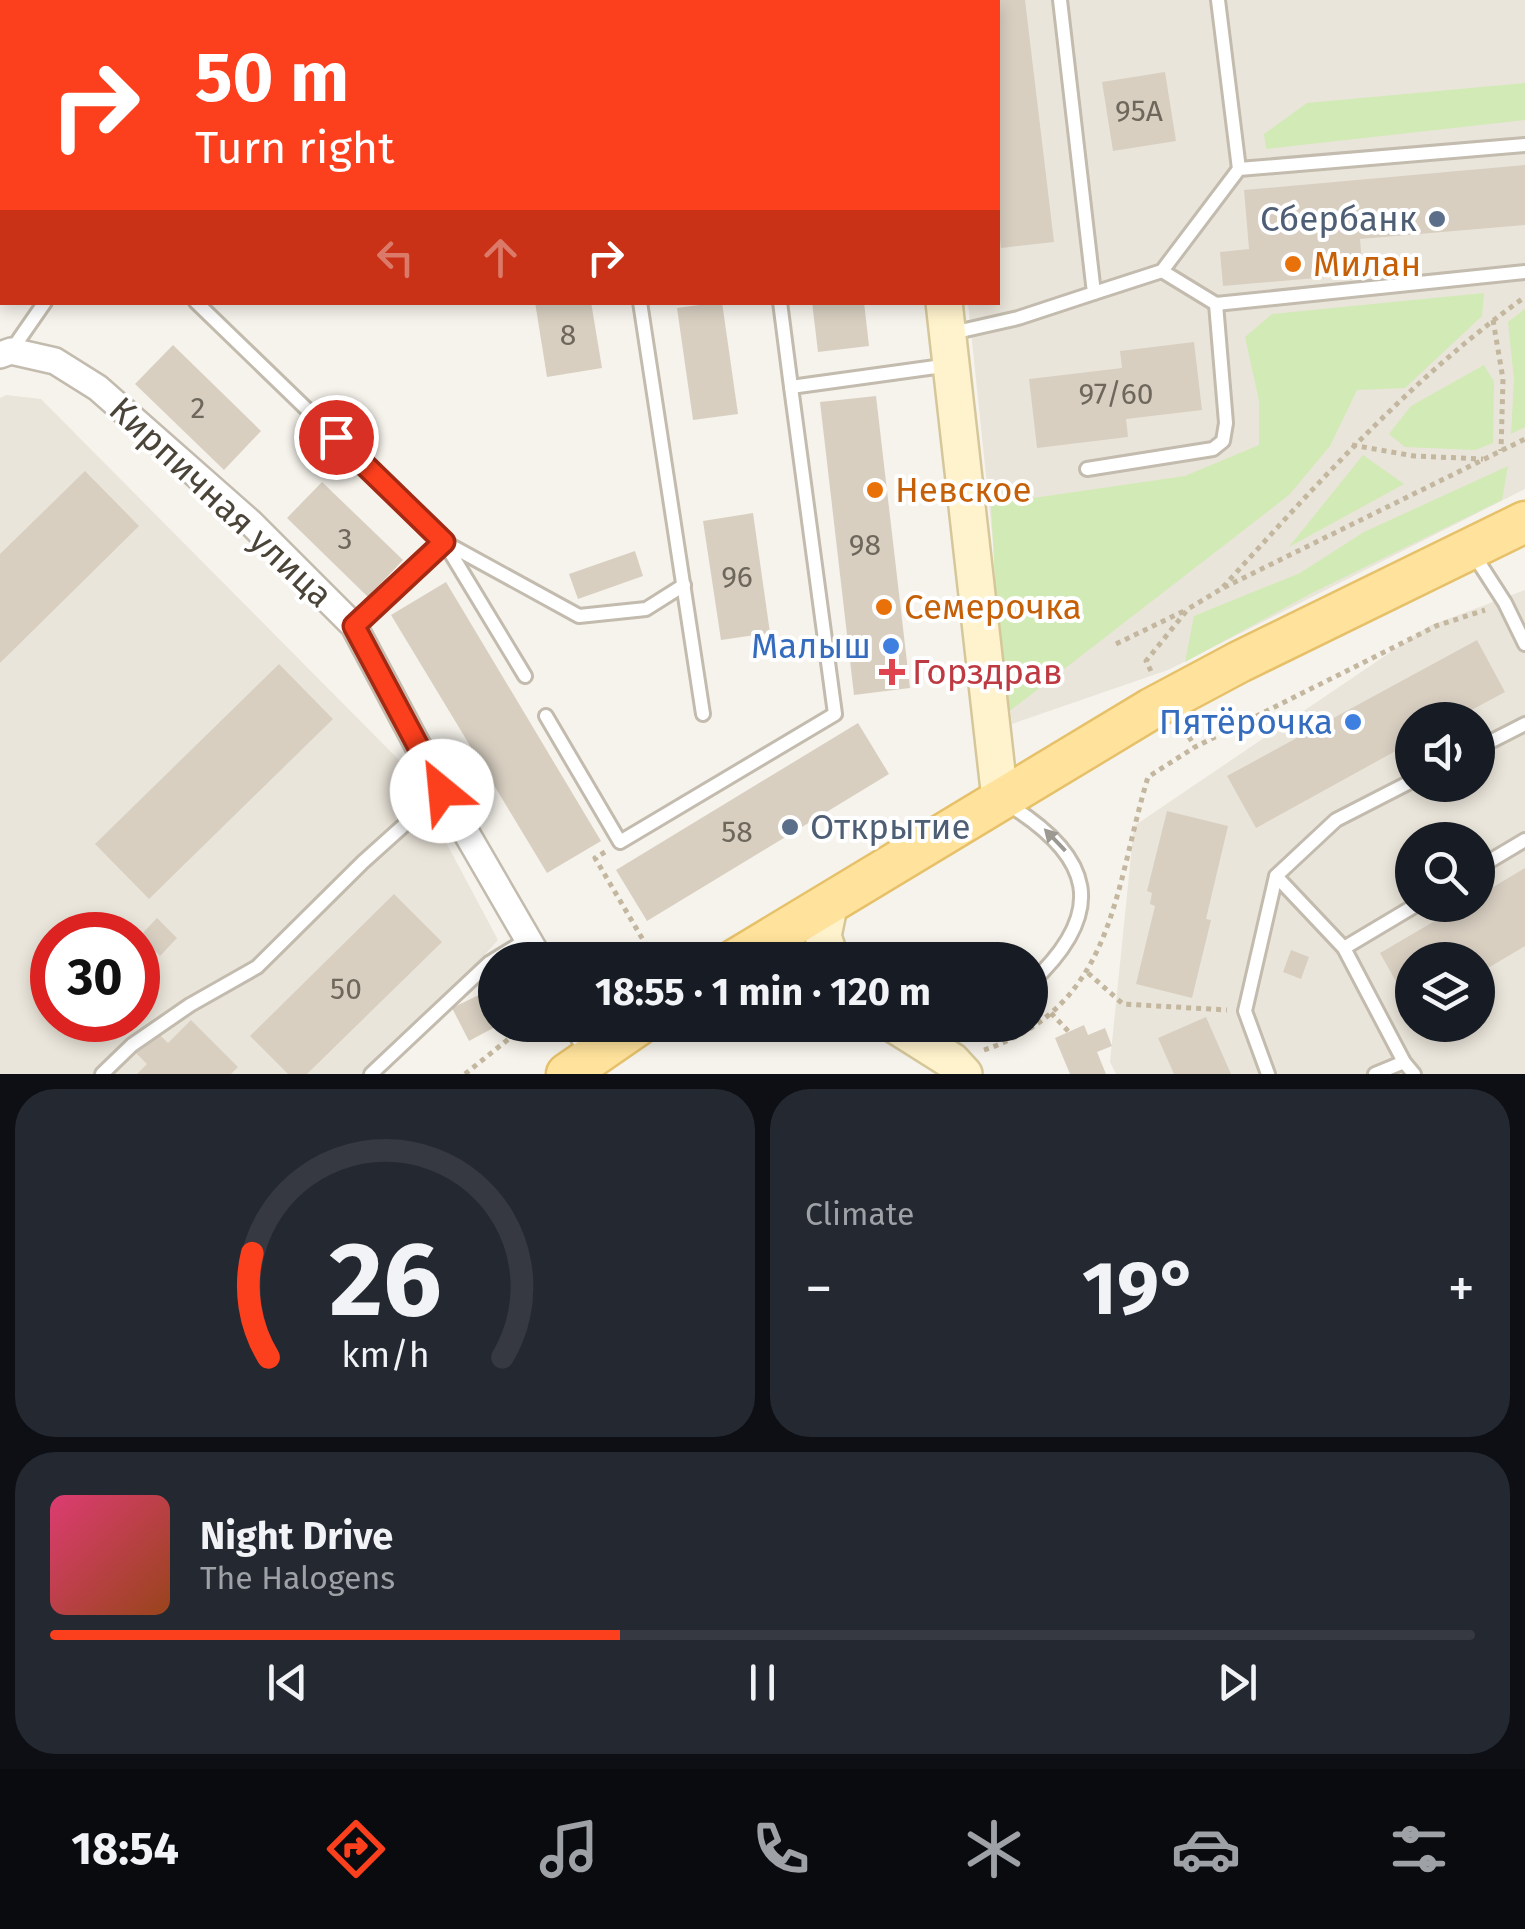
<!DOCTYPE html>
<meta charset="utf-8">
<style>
:root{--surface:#171b24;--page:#242831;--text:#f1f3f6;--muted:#9ea1a6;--line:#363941;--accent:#fc3f1d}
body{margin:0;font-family:"Fira Sans",sans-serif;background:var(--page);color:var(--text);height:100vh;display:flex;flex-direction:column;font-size:38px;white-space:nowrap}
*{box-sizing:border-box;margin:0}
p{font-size:32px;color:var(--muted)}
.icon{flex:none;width:55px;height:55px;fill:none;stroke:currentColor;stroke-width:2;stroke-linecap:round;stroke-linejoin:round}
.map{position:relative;height:1074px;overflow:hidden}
.sheet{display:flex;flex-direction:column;gap:15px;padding:15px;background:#0d0f14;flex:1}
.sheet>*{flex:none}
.top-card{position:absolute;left:0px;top:0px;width:1000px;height:305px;box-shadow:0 5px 15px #0003;background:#fc3f1d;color:#fff;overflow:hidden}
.controls{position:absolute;left:1395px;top:702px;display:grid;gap:20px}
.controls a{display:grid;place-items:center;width:100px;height:100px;border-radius:50%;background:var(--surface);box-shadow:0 5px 15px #0003;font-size:50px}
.speed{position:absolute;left:30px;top:912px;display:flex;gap:20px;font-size:50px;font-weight:700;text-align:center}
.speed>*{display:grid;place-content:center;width:130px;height:130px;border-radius:50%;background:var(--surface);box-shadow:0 5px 15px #0003;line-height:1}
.speed .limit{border:15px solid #d22;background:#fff;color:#111}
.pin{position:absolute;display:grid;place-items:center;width:85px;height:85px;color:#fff;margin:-42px;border:5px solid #fff;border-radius:50%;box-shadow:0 2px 10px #0007}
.me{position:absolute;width:110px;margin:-55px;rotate:332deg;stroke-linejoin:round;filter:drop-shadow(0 0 8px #0008)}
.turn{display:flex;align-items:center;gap:35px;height:210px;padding:0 30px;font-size:45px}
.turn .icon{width:130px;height:130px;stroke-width:2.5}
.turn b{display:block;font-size:70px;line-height:85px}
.lanes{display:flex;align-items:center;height:95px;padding:0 30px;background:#0003;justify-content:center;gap:50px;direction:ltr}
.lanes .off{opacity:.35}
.big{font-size:75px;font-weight:700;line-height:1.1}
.sheet .widget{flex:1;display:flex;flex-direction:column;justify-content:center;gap:15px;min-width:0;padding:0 35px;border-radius:40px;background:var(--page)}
.sheet .dial{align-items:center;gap:0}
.dial svg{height:260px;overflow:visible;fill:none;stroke:var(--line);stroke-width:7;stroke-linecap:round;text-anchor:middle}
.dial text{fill:var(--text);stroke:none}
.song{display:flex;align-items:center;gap:30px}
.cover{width:120px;height:120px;border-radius:15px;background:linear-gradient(135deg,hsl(340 70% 55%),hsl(20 70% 35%))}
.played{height:10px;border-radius:5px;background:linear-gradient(90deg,var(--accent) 40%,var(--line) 40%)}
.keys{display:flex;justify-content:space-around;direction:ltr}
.heat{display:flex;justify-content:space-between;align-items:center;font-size:55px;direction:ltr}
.sheet .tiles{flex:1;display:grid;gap:15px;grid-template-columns:1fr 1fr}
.widget:last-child{grid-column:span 2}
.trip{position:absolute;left:478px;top:942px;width:570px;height:100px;border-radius:50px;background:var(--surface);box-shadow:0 5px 15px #0003;font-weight:700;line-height:100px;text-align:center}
.tab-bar{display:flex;height:160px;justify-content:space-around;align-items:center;background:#090b0e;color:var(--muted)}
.tab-bar .icon{width:70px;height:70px}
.tab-bar .selected{color:var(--accent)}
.tab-bar b{font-size:45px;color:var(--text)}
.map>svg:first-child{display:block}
.residential{fill:#eae5da;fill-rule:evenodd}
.green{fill:#d2eab5}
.building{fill:#d8cfc1}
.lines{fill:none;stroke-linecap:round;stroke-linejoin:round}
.lane-casing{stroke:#c2bbae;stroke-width:18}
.street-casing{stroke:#c2bbae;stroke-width:30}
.secondary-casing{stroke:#d6c79b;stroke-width:40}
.primary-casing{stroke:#e6c16a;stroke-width:45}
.path{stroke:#c4b79f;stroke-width:5;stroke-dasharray:5 5;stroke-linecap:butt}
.lane{stroke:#fff;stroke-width:12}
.street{stroke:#fff;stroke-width:25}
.secondary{stroke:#fff3cd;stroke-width:35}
.primary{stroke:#ffe39c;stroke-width:40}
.oneway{fill:#9c9892}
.route-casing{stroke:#a42913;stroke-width:25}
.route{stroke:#fc3f1d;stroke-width:18}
.service-dot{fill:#5c6f8a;stroke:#fff;stroke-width:4}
.food-dot{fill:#e8710a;stroke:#fff;stroke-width:4}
.shop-dot{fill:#3f7fe0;stroke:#fff;stroke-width:4}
.health-dot{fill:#e0444e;stroke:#fff;stroke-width:4}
.labels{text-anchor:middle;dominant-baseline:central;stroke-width:8;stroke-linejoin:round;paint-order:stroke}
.number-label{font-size:30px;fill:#6e675b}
.service-label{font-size:35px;fill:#4e5e75;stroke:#fff;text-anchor:end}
.food-label{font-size:35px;fill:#c56008;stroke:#fff;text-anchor:start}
.street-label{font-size:35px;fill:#4b4439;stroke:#fff}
.shop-label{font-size:35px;fill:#366cbe;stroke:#fff;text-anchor:end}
.health-label{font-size:35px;fill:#be3a42;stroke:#fff;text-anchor:start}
</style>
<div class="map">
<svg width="1525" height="1074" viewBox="0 0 1525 1074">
<rect width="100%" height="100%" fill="#f6f3ec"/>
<g class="residential">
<path d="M936,0H1525V489L1168,670L1012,724L968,303L998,302V2Z"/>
<path d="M6,395L41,399L406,767L498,940L375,1074H0V398ZM52,935H138V1020H52Z"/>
<path d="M1525,590V1074H1116L1110,1062L1134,826L1429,626ZM1412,720H1478V785H1412ZM1412,840H1478V905H1412ZM1412,960H1478V1025H1412Z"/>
</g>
<g class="green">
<path d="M1525,83V120L1266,149L1264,134L1307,103Z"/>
<path d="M1484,293L1482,316L1405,388L1357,390L1330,446L1289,495L1002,717L991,504L1185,476L1259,445V401L1245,337L1272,314Z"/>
<path d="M1525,309V427L1511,434L1514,380L1508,322Z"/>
<path d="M1484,365L1494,382L1493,443L1475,450L1405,447L1389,434L1411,406Z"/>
<path d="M1363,455L1404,484L1289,547Z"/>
<path d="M1508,466L1502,500L1312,593L1185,662L1194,616L1300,573L1364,532Z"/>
</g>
<g class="building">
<path d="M998,0H1025L1054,242L1001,248L998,221Z"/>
<path d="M1165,72L1176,141L1113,151L1102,82Z"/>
<path d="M1525,165V225L1360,239L1363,274L1223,286L1220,252L1249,249L1244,190Z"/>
<path d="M535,302H591L602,368L547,377Z"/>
<path d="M722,302L738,414L693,420L677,308Z"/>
<path d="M812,302H864L869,346L818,352Z"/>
<path d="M1194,342L1202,410L1126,419L1128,437L1037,448L1029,379L1122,368L1120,351Z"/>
<path d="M173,345L261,431L224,470L135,384Z"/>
<path d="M876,396L910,688L854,695L820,402Z"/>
<path d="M85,471L139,526L0,663V554Z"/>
<path d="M322,482L403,560L368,597L287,518Z"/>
<path d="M753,513L770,633L721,640L703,521Z"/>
<path d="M635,551L643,576L578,599L569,574Z"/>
<path d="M446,582L601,841L547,873L391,615Z"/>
<path d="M1477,640L1505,692L1453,720H1412V742L1256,828L1227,776Z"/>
<path d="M279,664L333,719L149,899L95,844Z"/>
<path d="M858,723L889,774L647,921L616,870Z"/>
<path d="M1167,811L1228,826L1206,919L1211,920L1192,998L1136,984L1155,906L1150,904L1152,893L1147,891Z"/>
<path d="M1525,868V946L1478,974V960H1412V1010L1380,953L1462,905H1478V896Z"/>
<path d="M394,894L442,942L307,1074H288L250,1036Z"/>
<path d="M157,918L177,938L160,956L140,936Z"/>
<path d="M1291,950L1309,957L1301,979L1283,972Z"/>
<path d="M485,992L495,1012V1027L469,1041L452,1008Z"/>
<path d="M1206,1017L1231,1074H1174L1158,1038Z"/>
<path d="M191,1020L238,1067L231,1074H137L147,1064L136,1053L157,1032L168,1043Z"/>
<path d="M1084,1025L1088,1035L1105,1028L1112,1046L1097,1052L1106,1074H1070L1055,1038Z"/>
</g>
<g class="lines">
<defs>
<g id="lane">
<path d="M546,0L547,2"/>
<path d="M741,0L742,2"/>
<path d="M1218,0L1239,169"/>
<path d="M412,2L418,0"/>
<path d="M1162,271L1216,304L1525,272"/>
<path d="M1094,293L1162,271L1239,169L1525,145"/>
<path d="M196,302L444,542L579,616L646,609L684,585"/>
<path d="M640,302L703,714"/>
<path d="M780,302L791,387"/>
<path d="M952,333L1018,318L1094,293L1060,0"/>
<path d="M11,351L45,302"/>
<path d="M1087,469L1213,449L1223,441L1226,423L1216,304"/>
<path d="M1474,555L1505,603L1525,644"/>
<path d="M354,626L444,542L525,676"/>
<path d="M546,716L620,842L835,714L791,387L950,365"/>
<path d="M1478,748L1525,724"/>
<path d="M1006,803C1093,856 1109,911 1030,984"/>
<path d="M1478,868L1525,840"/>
<path d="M1276,876L1344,948"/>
<path d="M102,1074L132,1045L190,1005L257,967L363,862L442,791"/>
<path d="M371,1074L489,963L528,939"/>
<path d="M1268,1074L1245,1011L1276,876L1336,820L1412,781"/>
<path d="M1375,1074L1404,1062"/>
<path d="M1414,1074L1404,1062L1344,948L1416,905"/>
</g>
<g id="street">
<path d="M0,355L11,351L55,361L98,388L251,523L354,626L442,791L540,960"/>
<path d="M577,1025L594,1054"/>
</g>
<g id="secondary">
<path d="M910,0V2"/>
<path d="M944,302L1000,799"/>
<path d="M830,902L823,936L831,960"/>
<path d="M895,1025L952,1061L964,1074"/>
</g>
<g id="primary">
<path d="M735,960L1151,709L1239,662L1525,522"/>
<path d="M567,1074L638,1025"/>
</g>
</defs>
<use href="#lane" class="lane-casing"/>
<use href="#street" class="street-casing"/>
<use href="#secondary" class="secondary-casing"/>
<use href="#primary" class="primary-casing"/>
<g class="path">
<path d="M1493,320L1503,379L1501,451"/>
<path d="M1352,445L1414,456L1483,459"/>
<path d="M1223,587C1317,484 1411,378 1525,297"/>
<path d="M1116,644L1186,610"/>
<path d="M1151,671L1146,661L1188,609L1221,589L1525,439"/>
<path d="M1184,728L1195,747"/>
<path d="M605,852L595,858L649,950L631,960"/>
<path d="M1088,973L1123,1004L1227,1010"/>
<path d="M1051,1013L1069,1032"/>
<path d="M984,1050C1115,1006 1114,889 1148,777L1195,747L1436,626L1485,610"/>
<path d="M465,1074L526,1025"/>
</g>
<use href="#lane" class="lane"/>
<use href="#street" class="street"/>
<use href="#secondary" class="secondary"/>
<use href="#primary" class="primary"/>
</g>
<defs><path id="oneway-solid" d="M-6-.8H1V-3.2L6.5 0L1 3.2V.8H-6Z" transform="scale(2.5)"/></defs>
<use class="oneway" href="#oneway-solid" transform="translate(1055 840) rotate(-134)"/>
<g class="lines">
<defs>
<path id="route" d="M336,437L444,542L354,626L442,791"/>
</defs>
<use href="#route" class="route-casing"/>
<use href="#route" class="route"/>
</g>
<g class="service-dot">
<circle cx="1437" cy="219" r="10"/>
<circle cx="790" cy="827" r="10"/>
</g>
<g class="food-dot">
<circle cx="1293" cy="264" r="10"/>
<circle cx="875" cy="490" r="10"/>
<circle cx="884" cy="607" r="10"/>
</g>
<g class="shop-dot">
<circle cx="891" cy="646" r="10"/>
<circle cx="1353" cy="722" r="10"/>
</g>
<path class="health-dot" d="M887 657h10v10h10v10h-10v10h-10v-10h-10v-10h10z"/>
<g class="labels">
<g class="number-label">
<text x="1139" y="111">95А</text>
<text x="568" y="335">8</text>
<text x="1116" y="394">97/60</text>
<text x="198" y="408">2</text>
<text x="345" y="539">3</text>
<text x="865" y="545">98</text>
<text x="737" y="577">96</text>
<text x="737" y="832">58</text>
<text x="346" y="989">50</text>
</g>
<g class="service-label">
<text x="1417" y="219">Сбербанк</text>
<text x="810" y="827" text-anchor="start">Открытие</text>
</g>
<g class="food-label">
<text x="1313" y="264">Милан</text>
<text x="895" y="490">Невское</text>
<text x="904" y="607">Семерочка</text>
</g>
<g class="street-label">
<text transform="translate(221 502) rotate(43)">Кирпичная улица</text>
</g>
<g class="shop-label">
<text x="871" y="646">Малыш</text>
<text x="1333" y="722">Пятёрочка</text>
</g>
<g class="health-label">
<text x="912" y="672">Горздрав</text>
</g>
</g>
</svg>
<div class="controls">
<a><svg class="icon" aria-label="sound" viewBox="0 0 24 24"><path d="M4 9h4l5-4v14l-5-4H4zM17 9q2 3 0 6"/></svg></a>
<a><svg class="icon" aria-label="search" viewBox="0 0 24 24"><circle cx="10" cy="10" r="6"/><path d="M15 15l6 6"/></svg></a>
<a><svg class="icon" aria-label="layers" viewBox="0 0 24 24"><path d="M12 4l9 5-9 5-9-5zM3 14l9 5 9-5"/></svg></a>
</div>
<div class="speed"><div class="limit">30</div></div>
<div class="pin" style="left:336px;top:437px;background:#d93025"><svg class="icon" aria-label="arrive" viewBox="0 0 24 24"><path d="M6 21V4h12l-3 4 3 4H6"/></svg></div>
<svg class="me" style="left:442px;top:791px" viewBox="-20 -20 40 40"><circle r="19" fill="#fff"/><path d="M0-13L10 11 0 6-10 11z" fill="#fc3f1d"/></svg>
<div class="trip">18:55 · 1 min · 120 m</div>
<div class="top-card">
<div class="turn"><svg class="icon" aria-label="right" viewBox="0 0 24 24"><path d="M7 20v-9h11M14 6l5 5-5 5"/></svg><div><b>50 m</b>Turn right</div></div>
<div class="lanes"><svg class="icon off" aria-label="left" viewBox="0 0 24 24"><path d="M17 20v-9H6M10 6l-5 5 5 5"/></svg><svg class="icon off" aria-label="ahead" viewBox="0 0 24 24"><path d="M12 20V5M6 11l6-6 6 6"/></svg><svg class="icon" aria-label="right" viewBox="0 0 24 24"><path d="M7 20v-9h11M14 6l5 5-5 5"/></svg></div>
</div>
</div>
<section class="sheet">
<div class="tiles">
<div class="widget dial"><svg viewBox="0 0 100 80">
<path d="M14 69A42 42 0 1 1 86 69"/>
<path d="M14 69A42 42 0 0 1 9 37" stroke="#fc3f1d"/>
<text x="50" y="56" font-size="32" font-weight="700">26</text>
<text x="50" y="72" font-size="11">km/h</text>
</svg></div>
<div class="widget"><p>Climate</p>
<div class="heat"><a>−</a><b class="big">19°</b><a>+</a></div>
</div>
<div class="widget">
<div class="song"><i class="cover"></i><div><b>Night Drive</b><p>The Halogens</p></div></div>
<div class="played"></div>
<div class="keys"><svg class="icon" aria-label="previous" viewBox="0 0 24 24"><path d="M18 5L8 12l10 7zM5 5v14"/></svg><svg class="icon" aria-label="pause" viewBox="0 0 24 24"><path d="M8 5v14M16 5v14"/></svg><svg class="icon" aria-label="next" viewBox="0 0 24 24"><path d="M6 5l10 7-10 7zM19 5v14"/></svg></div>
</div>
</div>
</section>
<nav class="tab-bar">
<b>18:54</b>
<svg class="icon selected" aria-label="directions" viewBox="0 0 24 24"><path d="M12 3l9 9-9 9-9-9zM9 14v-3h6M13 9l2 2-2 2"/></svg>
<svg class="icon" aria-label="music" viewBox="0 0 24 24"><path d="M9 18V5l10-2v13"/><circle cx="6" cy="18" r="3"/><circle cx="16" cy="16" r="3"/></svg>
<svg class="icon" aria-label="phone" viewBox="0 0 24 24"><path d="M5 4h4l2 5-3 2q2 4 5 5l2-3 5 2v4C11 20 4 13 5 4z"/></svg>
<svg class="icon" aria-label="climate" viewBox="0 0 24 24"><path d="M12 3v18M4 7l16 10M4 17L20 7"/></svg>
<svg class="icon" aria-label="car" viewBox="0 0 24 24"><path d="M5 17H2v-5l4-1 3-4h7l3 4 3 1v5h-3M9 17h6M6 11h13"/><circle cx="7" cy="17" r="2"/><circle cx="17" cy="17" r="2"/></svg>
<svg class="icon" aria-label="filters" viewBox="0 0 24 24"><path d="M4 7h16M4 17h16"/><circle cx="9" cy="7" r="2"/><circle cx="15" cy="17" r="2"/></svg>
</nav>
